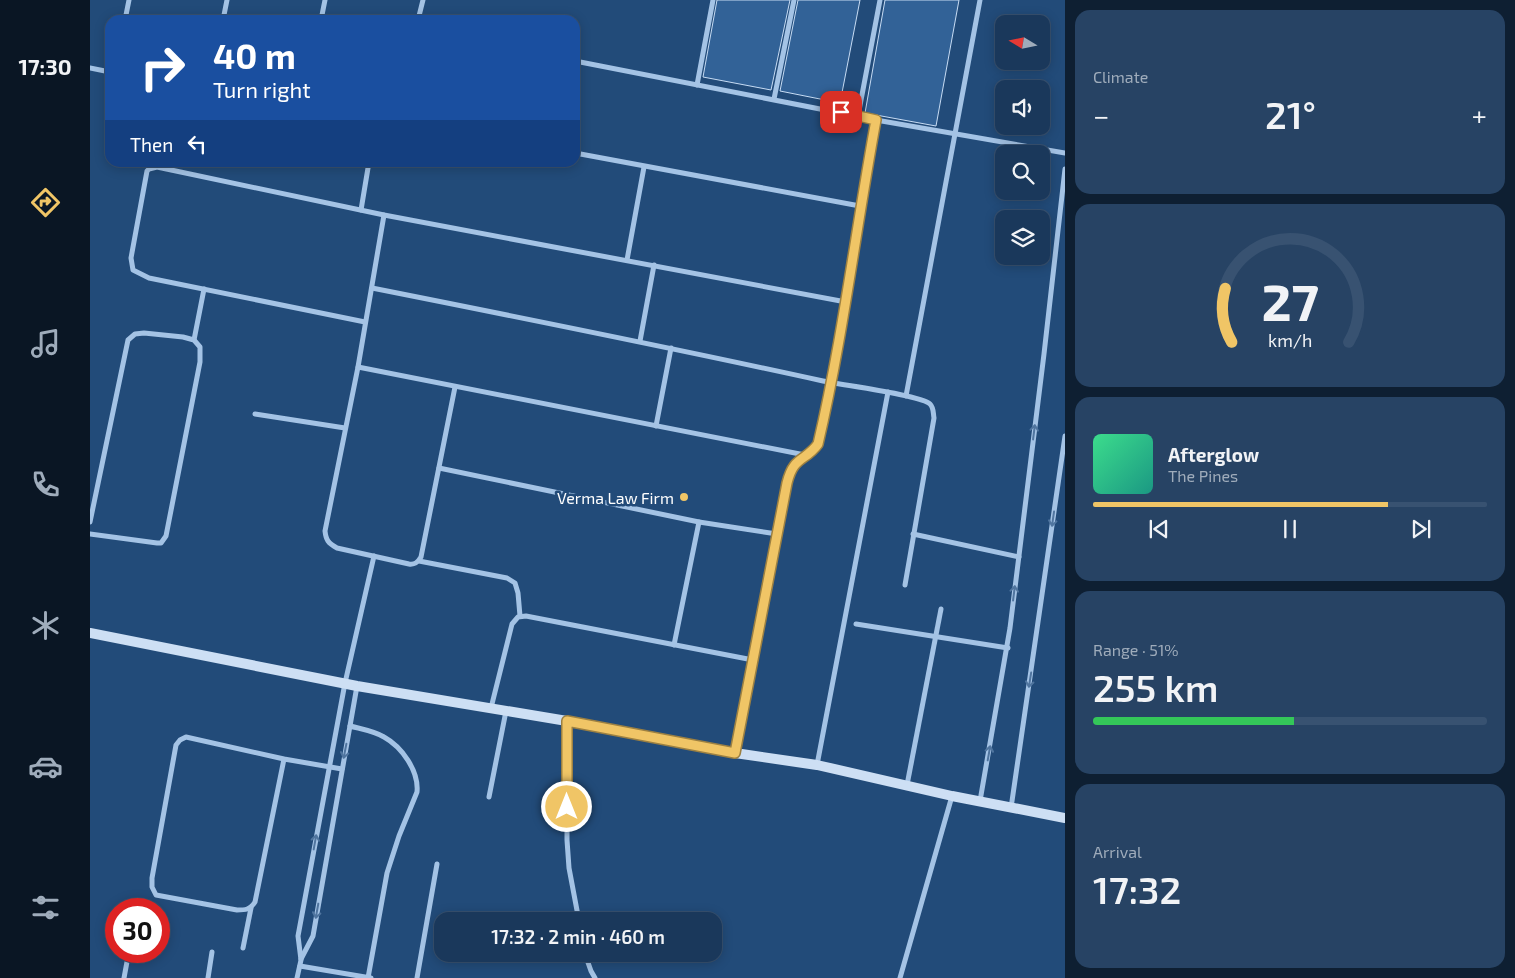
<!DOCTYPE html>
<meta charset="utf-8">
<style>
:root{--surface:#1a385b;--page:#274364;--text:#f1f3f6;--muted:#9facbb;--line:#385271;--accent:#f0c566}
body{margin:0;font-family:"Exo 2",sans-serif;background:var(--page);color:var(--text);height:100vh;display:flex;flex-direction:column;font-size:19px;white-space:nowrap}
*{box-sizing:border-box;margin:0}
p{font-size:16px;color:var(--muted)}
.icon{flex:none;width:28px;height:28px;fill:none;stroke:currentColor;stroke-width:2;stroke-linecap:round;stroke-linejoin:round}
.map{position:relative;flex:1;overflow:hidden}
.side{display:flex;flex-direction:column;gap:10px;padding:10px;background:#0e1f32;width:450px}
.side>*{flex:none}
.hud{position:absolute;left:15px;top:15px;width:475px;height:152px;border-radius:15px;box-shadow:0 2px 12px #0003,0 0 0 1px var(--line);background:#1a4fa0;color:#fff;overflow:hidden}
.needle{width:32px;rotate:280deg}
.controls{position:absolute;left:905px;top:15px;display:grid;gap:10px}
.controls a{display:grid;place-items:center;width:55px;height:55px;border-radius:10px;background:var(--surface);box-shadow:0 2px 12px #0003,0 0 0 1px var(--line);font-size:25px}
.speed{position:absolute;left:15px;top:898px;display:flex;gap:10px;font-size:25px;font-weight:700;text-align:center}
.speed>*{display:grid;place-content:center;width:65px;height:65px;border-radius:50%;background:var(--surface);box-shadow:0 2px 12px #0003,0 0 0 1px var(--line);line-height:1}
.speed .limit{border:8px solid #d22;background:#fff;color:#111}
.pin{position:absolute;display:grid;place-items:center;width:42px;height:42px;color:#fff;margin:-21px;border-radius:10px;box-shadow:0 2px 8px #0006}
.me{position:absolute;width:55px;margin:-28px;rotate:0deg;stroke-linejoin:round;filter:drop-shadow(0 0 4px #0008)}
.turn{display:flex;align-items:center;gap:18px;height:105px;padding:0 25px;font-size:22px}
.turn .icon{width:65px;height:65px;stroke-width:2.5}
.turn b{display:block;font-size:35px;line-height:42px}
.then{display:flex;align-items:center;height:48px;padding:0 25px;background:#0003;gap:10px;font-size:19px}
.big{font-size:38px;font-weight:600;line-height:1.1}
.side .tile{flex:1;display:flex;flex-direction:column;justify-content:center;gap:8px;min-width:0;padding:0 18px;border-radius:15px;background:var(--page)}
.side .dial{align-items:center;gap:0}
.dial svg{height:130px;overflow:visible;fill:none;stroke:var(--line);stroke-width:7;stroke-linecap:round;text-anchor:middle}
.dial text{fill:var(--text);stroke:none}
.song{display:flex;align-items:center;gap:15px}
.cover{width:60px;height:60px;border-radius:8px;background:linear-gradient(135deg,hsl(150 70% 55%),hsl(170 70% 35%))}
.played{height:5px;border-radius:2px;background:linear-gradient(90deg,var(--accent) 75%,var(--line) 75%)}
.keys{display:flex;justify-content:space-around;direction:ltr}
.heat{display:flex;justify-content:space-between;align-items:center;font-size:28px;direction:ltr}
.charge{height:8px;border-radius:4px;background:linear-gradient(90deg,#34c759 51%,var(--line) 0)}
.trip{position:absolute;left:344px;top:912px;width:288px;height:50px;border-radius:15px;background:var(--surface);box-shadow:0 2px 12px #0003,0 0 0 1px var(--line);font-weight:600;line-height:50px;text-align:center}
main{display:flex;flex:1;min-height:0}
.menu{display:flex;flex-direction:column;width:90px;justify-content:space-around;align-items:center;background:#0a1624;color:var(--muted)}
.menu .icon{width:35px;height:35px}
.menu .selected{color:var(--accent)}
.menu b{font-size:22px;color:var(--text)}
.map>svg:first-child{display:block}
.building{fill:#326297;stroke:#c7dcf4}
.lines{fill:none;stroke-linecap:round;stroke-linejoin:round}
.street{stroke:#a4c3e5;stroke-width:5}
.secondary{stroke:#cddff4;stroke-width:10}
.oneway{stroke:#50759f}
.route-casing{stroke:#9c8042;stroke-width:12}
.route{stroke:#f0c566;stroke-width:9}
.poi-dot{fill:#f0c566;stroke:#224b79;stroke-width:2}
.labels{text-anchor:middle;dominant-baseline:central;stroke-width:5;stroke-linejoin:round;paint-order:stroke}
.poi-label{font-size:16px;fill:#fff;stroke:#224b79;text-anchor:end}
</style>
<main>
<nav class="menu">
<b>17:30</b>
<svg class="icon selected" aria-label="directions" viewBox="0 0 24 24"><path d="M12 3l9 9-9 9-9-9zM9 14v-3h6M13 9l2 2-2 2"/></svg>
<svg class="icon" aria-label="music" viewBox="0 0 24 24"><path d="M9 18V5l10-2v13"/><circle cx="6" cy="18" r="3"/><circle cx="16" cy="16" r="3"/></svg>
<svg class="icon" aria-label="phone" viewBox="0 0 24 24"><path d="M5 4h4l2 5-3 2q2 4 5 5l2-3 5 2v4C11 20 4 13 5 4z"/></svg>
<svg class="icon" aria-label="climate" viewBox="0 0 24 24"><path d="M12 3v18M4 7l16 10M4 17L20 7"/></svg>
<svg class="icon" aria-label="car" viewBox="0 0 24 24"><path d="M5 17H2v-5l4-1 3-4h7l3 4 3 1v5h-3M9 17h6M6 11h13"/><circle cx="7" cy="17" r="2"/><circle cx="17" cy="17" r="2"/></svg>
<svg class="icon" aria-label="filters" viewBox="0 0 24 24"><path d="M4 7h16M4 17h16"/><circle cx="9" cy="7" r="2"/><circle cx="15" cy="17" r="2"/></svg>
</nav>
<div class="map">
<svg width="975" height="978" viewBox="0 0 975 978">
<rect width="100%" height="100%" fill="#224b79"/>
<g class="building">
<path d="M627,0H700L681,90L613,77Z"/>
<path d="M708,0H770L750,103L690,91Z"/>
<path d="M795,0H869L846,126L775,113Z"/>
</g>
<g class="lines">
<g class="street">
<path d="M35,20L39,0"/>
<path d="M133,20L137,0"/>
<path d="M231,20L235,0"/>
<path d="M328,20L333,0"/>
<path d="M485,61L786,120L975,153"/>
<path d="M0,68L20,72"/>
<path d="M607,85L623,0"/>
<path d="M684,99L704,0"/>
<path d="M768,116L790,0"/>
<path d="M485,153L770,206"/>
<path d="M271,210L279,162"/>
<path d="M294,215L268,367L235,531C236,540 238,543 247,548L319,564C325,565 328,562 331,557L365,387"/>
<path d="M537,260L554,167"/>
<path d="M282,288C433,318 583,348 733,381C751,385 831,395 840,404C844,408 843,413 844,418L815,585"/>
<path d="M275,322L59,278L43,270L41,258L57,171L59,169L67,167L294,215L756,302"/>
<path d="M104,340L114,289"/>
<path d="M550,341L564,265"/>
<path d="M268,367L715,455"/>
<path d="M816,396L890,0"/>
<path d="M165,414L255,428"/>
<path d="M566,426L581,348"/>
<path d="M349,468L609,522L687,534"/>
<path d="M0,522L38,340L45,334L54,333L93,337L104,340L110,347V362L76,536L71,543H67L0,534"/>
<path d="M823,534L929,557"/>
<path d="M329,561L417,578L425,583L428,593L430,616"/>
<path d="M766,624L918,648"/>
<path d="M584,645L609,522"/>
<path d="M401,708L422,624L428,617L436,616L663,660"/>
<path d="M477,721V840L479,868L489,921"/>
<path d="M260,726C271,729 284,731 294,737C312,747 329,771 327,792L309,836L297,873L278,978"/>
<path d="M645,753L697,483C700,471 704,462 715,455C720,452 724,449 728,444C753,337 766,228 786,120"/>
<path d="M194,759L96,737L90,740L86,745L62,878V887L66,895L147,910C155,910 160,910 165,902L194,759L252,769"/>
<path d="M727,765L798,392"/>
<path d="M817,785L851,609"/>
<path d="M399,797L416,711"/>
<path d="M890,801L920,628L954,354L975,169"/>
<path d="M921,808L975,436"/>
<path d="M153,948L161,908"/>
<path d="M495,954L501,971L505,978"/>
<path d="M211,959L223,936L267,686"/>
<path d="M210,966L281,978"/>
<path d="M34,978L39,951"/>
<path d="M118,978L122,952"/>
<path d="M207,978L211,960L208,936L255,683L284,556"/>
<path d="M327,978L347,864"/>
<path d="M810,978L862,796"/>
</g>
<path class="secondary" d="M0,633L267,686L477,721L645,753L727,765L862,796L975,818"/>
</g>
<defs><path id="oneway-shaft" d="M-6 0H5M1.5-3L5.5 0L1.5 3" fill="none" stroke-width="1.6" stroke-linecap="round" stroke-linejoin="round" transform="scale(1.25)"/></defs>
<g class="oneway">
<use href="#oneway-shaft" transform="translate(944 432) rotate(-83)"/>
<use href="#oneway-shaft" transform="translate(963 519) rotate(98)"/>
<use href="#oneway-shaft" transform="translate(924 593) rotate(-83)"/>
<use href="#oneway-shaft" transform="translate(940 680) rotate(99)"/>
<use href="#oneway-shaft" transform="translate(255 751) rotate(101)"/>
<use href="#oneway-shaft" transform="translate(899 753) rotate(-80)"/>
<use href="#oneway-shaft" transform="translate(225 842) rotate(-80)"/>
<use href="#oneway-shaft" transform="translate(227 911) rotate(100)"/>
</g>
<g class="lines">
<defs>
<path id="route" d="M477,807V721L645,753L697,483C704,455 715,462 728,444C753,337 766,228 786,120L751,112"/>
</defs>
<use href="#route" class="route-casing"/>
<use href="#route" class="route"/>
</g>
<circle class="poi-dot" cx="594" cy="497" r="5"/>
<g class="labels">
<g class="poi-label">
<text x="584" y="497">Verma Law Firm</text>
</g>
</g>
</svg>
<div class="controls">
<a><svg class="needle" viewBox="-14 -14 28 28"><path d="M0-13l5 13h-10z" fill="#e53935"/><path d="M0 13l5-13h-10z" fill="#9facbb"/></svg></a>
<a><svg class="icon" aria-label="sound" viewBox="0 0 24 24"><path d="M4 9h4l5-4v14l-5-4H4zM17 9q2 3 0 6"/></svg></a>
<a><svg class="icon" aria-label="search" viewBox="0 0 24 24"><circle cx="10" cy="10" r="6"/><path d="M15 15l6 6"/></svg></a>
<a><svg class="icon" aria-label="layers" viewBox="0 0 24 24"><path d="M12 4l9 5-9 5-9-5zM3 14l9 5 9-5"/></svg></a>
</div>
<div class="speed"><div class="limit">30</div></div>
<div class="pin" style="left:751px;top:112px;background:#d93025"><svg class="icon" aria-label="arrive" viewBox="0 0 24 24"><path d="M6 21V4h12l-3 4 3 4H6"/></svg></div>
<svg class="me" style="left:477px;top:807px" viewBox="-20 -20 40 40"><circle r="17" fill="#f0c566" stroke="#fff" stroke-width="3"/><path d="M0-11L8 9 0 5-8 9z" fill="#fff"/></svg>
<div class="trip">17:32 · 2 min · 460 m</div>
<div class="hud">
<div class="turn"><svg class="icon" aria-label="right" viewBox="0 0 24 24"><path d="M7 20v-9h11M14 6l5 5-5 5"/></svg><div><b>40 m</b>Turn right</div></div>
<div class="then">Then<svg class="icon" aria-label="left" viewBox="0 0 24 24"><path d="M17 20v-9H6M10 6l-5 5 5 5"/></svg></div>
</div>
</div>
<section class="side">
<div class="tile"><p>Climate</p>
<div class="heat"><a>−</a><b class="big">21°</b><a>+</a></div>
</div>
<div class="tile dial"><svg viewBox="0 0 100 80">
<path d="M14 69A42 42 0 1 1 86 69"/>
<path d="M14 69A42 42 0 0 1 10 36" stroke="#f0c566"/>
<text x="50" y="56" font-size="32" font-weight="700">27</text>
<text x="50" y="72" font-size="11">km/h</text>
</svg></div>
<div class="tile">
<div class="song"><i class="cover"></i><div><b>Afterglow</b><p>The Pines</p></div></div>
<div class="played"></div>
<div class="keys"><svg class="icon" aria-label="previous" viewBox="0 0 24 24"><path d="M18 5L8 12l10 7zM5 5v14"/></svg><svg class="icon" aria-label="pause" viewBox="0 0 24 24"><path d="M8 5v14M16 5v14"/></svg><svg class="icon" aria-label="next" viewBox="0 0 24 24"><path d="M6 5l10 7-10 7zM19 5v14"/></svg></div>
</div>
<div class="tile"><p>Range · 51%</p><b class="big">255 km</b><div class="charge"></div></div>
<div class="tile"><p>Arrival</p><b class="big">17:32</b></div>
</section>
</main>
